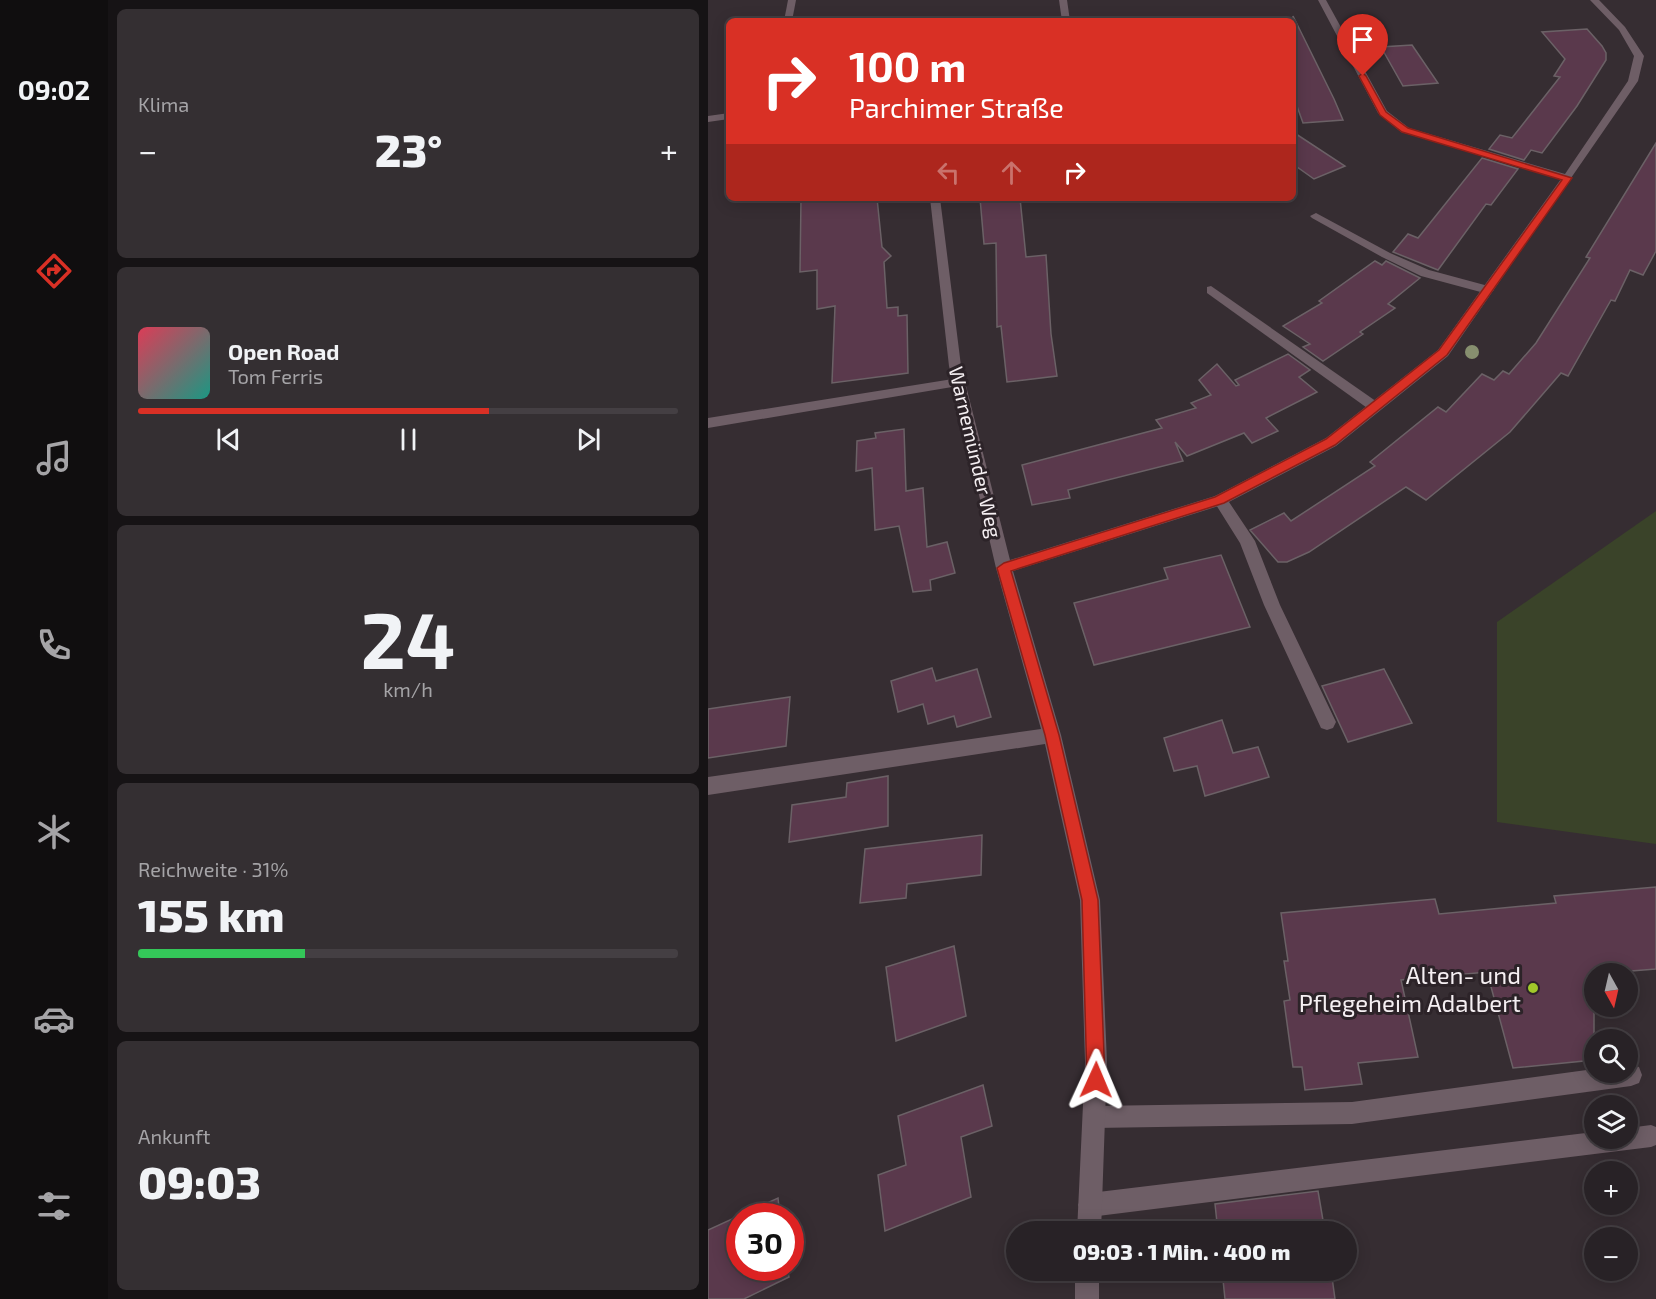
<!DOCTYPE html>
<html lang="de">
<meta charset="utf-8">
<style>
:root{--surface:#282226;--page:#342f32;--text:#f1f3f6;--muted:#a5a4a7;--line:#443f43;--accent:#d93025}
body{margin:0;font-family:"Exo 2",sans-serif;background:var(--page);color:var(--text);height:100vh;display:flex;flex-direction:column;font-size:22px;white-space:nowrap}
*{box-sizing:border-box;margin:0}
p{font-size:20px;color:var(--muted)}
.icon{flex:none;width:33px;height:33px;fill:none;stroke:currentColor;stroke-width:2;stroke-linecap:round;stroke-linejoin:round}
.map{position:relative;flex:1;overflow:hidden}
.details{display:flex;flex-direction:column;gap:9px;padding:9px;background:#161315;width:600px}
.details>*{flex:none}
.banner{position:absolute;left:18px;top:18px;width:570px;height:183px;border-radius:9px;box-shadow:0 3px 15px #0003,0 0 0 2px var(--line);background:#d93025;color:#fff;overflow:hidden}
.needle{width:39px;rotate:172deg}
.controls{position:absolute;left:876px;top:963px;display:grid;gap:12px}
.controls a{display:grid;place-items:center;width:54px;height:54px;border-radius:50%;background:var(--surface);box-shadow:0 3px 15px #0003,0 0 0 2px var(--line);font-size:30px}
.speed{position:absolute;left:18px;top:1203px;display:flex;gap:12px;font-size:30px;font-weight:700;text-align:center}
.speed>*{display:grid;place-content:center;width:78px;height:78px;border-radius:50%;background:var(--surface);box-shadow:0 3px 15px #0003,0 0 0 2px var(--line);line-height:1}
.speed .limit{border:9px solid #d22;background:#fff;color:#111}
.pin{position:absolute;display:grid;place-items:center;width:51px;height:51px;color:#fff;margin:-62px -26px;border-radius:50% 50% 50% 0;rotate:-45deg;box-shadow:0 0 6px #0007}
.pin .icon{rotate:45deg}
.me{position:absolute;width:66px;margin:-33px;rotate:1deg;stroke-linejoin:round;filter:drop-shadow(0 0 4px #0008)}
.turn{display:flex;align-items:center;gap:21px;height:126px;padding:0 24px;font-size:27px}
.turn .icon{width:78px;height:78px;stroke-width:2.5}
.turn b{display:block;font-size:42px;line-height:51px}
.lanes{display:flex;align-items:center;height:57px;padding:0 24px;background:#0003;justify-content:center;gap:30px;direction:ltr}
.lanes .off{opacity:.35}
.big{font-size:45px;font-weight:800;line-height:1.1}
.details .tile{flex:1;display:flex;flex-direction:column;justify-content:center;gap:9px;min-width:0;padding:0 21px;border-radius:9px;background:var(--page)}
.details .dial{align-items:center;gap:0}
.dial b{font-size:78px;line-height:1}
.song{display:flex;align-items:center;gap:18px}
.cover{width:72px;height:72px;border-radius:9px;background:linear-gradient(135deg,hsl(350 70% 55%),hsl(170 70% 35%))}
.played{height:6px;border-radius:3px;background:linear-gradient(90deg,var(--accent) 65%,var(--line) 65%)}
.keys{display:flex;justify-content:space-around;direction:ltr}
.heat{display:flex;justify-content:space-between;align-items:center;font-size:33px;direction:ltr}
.charge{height:9px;border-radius:4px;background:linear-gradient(90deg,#34c759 31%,var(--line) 0)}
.trip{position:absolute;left:298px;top:1221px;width:351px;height:60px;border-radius:30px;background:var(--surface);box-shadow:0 3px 15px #0003,0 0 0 2px var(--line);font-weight:800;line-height:60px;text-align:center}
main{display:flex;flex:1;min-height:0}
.dock{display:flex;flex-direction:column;width:108px;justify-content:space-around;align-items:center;background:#100e0f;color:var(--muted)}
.dock .icon{width:42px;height:42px}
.dock .on{color:var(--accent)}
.dock b{font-size:27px;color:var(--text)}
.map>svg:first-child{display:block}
.green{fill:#3a4329}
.building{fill:#5a394c;stroke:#6b6166;stroke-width:1.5}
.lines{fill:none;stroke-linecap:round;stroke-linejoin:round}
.service{fill:#6e5e66;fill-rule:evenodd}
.minor{fill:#6e5e66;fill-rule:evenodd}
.tree{fill:#878f6f}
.route{fill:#d93025;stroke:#8d1f18;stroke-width:1.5}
.poi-dot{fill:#a1c92a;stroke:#2c2328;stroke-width:2}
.labels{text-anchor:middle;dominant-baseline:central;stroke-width:6;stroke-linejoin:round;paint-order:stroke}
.street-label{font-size:20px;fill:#f5eff2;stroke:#2c2328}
.near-poi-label{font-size:24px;fill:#f5eff2;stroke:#2c2328;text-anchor:end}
</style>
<main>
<nav class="dock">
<b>09:02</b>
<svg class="icon on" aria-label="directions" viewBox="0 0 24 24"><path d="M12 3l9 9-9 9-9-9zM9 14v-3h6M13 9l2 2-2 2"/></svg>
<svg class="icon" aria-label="music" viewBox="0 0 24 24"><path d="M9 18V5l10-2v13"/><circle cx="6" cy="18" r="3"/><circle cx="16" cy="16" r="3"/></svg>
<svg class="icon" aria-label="phone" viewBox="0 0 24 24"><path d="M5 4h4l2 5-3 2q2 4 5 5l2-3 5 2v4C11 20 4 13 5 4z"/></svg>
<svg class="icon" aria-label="climate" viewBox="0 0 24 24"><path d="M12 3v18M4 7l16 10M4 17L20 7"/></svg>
<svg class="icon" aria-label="car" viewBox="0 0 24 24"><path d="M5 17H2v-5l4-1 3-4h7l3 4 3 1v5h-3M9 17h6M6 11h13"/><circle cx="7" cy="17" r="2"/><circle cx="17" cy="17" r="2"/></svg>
<svg class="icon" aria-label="filters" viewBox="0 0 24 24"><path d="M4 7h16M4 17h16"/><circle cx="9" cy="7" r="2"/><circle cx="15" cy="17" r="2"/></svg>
</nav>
<section class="details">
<div class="tile"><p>Klima</p>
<div class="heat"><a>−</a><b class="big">23°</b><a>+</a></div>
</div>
<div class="tile">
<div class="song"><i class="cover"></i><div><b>Open Road</b><p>Tom Ferris</p></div></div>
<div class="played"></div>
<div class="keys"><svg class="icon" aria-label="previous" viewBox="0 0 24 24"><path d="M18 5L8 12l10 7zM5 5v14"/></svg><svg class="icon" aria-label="pause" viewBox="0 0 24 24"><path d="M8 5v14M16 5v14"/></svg><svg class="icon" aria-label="next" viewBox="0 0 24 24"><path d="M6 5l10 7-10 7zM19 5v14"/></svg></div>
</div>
<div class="tile dial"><b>24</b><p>km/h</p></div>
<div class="tile"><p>Reichweite · 31%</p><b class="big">155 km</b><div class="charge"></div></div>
<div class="tile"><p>Ankunft</p><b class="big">09:03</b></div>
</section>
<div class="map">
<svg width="948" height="1299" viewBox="0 0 948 1299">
<rect width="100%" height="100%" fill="#362d32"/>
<path class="green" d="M948,511V844L789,822V622Z"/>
<g class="building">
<path d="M585,16L626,99L635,120L595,123L585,95Z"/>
<path d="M879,29L894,46L898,53V60L869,106L834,153L823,150L816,160L781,149L792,135L804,138L852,77L846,76L857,59L834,32Z"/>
<path d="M704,45L730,83L695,86L673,47Z"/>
<path d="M585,132L637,166L606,179L585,164Z"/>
<path d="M948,143V251L935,275L922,270L907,301L903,300L860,376L853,373L802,432L718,500L698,487L601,552L579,562H570L542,530L576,513L583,521L667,466L662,462L730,407L738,412L774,374L786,380L795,371L801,374L828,343L882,258L878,257Z"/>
<path d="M774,158L810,169L783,205L778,204L730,270L685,252L700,234L710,238Z"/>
<path d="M93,198H169L174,247L183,256L176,262L179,308L190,307V316L199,315L200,373L124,383L127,306L109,309V270L92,272Z"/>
<path d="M272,198H312L318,257L338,255L343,334L349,376L299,382L293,326L289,327L288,243L276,244Z"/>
<path d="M667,261L674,265L678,261L712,278L680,304L687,308L652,332L655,334L615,361L595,347L602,344L575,326L614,303L611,301Z"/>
<path d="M580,354L602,370L591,377L609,392L558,418L570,431L544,443L536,433L479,456L467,442L475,461L360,490L362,498L324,505L314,465L454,428L448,420L488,408L483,403L503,395L491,380L509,364L528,386L531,385L527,380Z"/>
<path d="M196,429L198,491L215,488L219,547L239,542L247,573L222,580L223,590L205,592L191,526L167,530L164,468L148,471L149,441L168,438L167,433Z"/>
<path d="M513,555L542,627L386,665L366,603L460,579L456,568Z"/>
<path d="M224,668L228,681L269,669L283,717L249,727L246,716L220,724L215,704L190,712L183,681Z"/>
<path d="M676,669L704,723L640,742L614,686Z"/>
<path d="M82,697L78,746L0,758V709Z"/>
<path d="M514,720L525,753L550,747L561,777L497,796L489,766L466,771L456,738Z"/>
<path d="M180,776V826L81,842L84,805L138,797L139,783Z"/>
<path d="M274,835L273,875L199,884L198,898L152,903L157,849Z"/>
<path d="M948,887V969L886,974V1060L805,1068L779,972L693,980L710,1057L650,1063L654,1084L597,1090L594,1067H585L576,1001L582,1000L576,961H580L573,913L727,899L731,914L848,903L846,896Z"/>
<path d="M246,946L258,1016L188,1041L178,967Z"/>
<path d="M275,1085L284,1126L253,1137L263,1197L177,1231L170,1175L198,1165L190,1116Z"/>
<path d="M610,1191L617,1232H510L507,1204Z"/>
<path d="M70,1198L72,1216H32V1268H79L81,1277L36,1299H0V1230Z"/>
<path d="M514,1270H623L627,1299H517Z"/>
</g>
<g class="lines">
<g class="service">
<path d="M608,213L682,253L721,270L784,287L786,290L780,294L713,276L674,257L604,218L602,216Z"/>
<path d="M503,286L672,404L674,407L672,410H662L499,293V287Z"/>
<path d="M251,378L256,379L258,382L256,385L0,428V418Z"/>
<path d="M512,494L517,496L547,541L572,605L628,722L625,728L619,730L613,728L556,605L532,543L505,500L507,496Z"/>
<path d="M923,1064L931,1067L934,1075L931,1083L923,1086L644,1124L386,1128L378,1125L375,1117L378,1109L386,1106L644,1102L886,1069V1072H920V1065Z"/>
<path d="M943,1125L948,1127V1145L943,1147L382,1217L374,1213L370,1205L374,1197L382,1193L886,1132V1138H920V1128Z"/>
</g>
<g class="minor">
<path d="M80,0H88L84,21H76Z"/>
<path d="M351,0H359L362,21H354Z"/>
<path d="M610,0H618L679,111L701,128L857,174L920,81L926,56L911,30L882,0H891L917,27L936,56L930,81L740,356L628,446L517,504L305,571L353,735L392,900L399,1062L393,1232H369L377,1062L372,900L337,744L0,795V777L333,729L288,568L241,366L222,198H232L253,366L302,560L507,496L618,438L730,350L853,179L693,132L670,113Z"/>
<path d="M21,113V119L0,122V116Z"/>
<rect x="367" y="1270" width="24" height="29"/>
</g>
</g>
<circle class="tree" cx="764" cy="352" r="7"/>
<path class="route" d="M655,73L658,76L678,112L700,128L864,178L739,355L627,445L516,503L303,571L351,735L390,900L397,1080L394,1087L388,1090L381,1087L379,1080L374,900L337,735L289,568L296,563L507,497L618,439L731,350L854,180L694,132L672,115L651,76Z"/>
<circle class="poi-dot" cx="825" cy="988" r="6"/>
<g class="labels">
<g class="street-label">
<text transform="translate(268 452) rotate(77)">Warnemünder Weg</text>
</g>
<g class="near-poi-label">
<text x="813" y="974">Alten- und<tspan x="813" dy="28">Pflegeheim Adalbert</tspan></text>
</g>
</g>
</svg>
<div class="controls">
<a><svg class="needle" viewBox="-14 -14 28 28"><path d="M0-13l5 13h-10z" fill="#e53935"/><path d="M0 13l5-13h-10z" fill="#a5a4a7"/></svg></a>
<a><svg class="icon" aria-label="search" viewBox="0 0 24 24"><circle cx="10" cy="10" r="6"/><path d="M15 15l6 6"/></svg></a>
<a><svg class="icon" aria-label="layers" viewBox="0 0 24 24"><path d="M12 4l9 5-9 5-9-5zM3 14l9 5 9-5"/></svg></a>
<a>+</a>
<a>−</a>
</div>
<div class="speed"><div class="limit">30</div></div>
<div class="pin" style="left:655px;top:76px;background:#d93025"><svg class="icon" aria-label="arrive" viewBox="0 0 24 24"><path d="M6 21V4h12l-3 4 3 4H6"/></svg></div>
<svg class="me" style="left:388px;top:1080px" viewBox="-20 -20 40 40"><path d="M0-17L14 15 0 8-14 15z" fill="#d93025" stroke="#fff" stroke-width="4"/></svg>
<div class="trip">09:03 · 1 Min. · 400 m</div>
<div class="banner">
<div class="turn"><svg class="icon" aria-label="right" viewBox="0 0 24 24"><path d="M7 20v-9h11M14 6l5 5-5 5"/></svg><div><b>100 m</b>Parchimer Straße</div></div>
<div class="lanes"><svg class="icon off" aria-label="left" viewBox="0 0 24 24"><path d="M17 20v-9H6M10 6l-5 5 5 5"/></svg><svg class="icon off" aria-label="ahead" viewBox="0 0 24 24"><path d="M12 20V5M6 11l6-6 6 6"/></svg><svg class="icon" aria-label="right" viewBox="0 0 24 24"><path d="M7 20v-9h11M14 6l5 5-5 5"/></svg></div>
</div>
</div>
</main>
